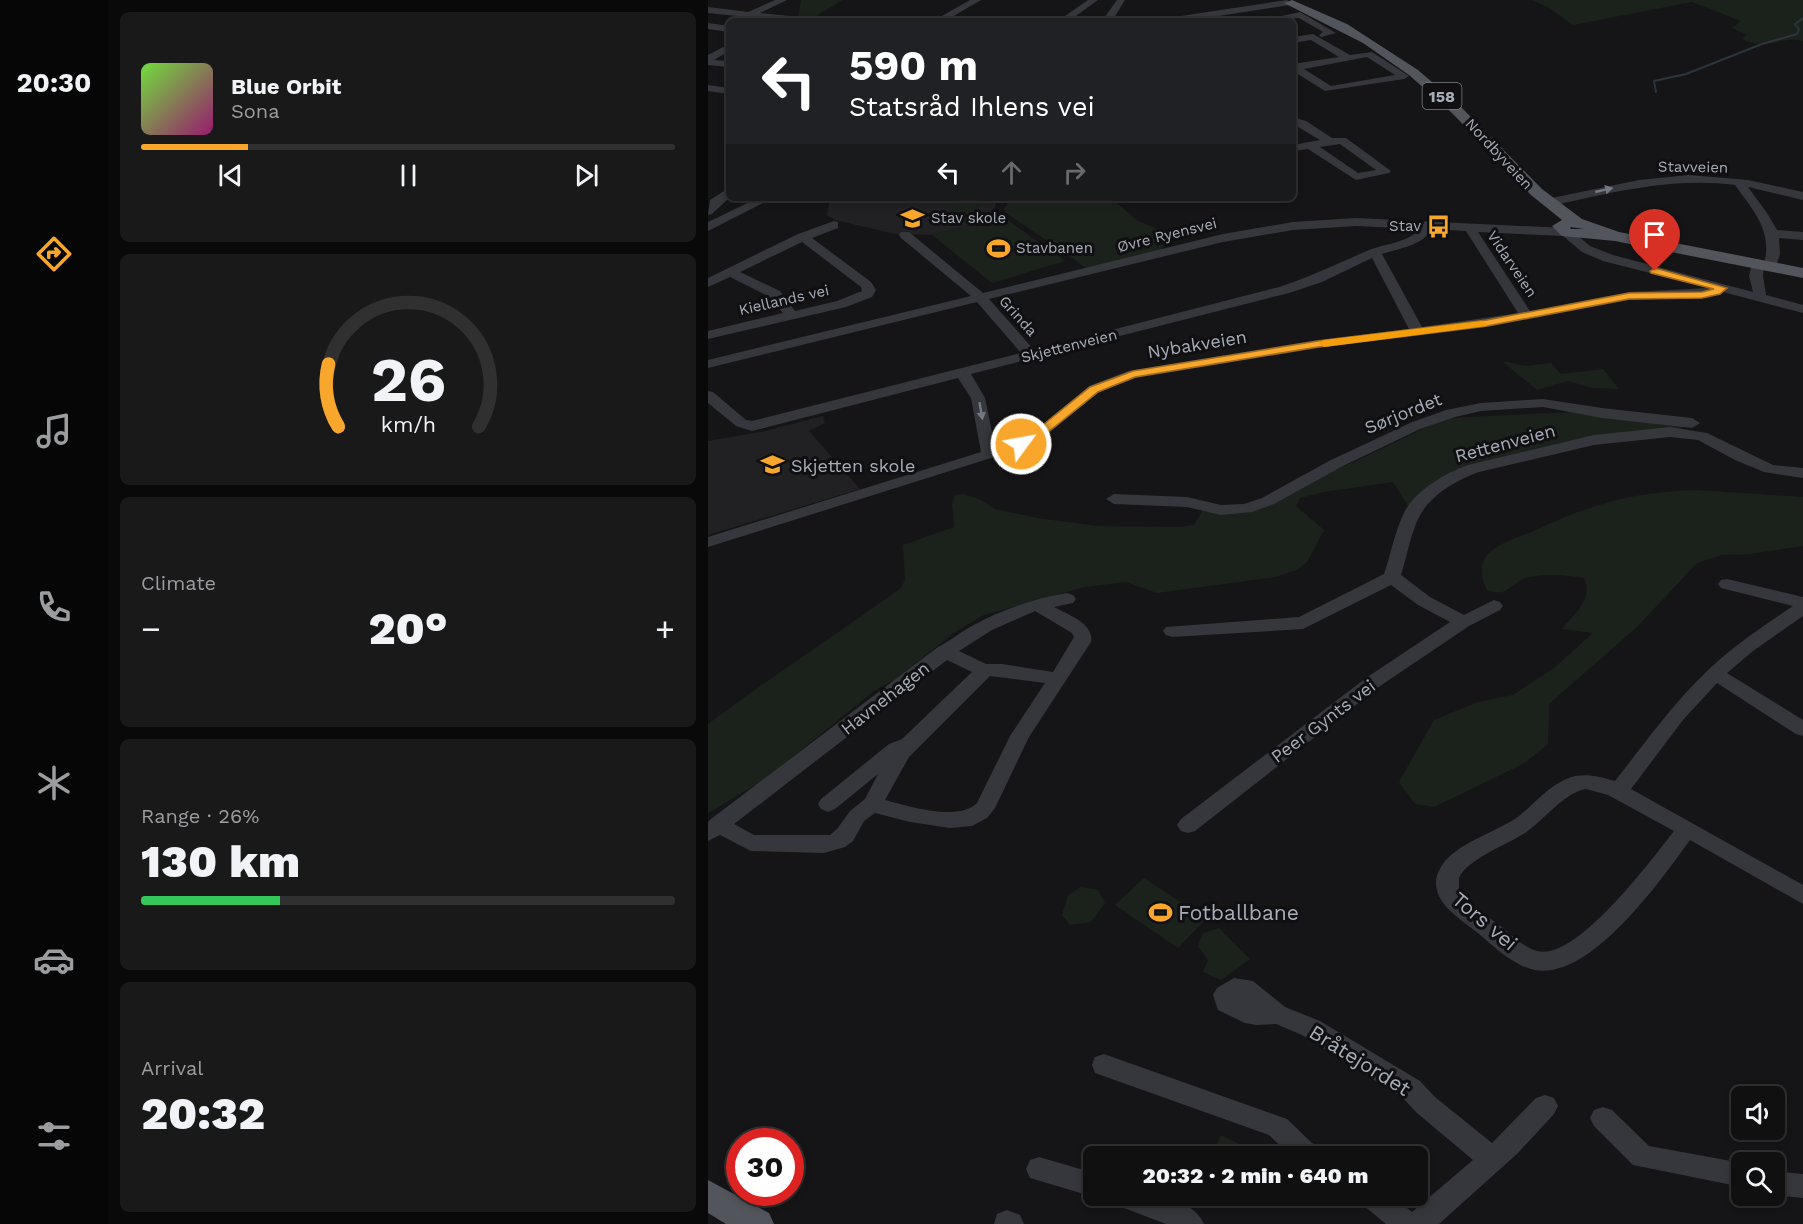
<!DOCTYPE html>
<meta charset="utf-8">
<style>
:root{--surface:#101011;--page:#19191a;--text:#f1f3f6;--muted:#9c9d9f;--line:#303031;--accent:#f8a72c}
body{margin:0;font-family:"Work Sans",sans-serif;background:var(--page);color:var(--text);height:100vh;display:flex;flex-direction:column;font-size:22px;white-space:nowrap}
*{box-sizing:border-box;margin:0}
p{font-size:20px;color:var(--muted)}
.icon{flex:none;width:33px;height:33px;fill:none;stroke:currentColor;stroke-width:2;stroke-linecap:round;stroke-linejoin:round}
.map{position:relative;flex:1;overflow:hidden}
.sheet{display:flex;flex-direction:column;gap:12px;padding:12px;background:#090909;width:600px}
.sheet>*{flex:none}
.hud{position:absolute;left:18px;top:18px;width:570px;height:183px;border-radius:9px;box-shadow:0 3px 9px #0003,0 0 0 2px var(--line);background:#202124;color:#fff;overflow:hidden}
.fabs{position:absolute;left:1023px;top:1086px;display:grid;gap:12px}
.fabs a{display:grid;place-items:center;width:54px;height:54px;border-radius:9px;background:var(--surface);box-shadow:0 3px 9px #0003,0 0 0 2px var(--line);font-size:30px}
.speed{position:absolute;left:18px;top:1128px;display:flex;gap:12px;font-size:30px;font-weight:700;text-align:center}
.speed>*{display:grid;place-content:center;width:78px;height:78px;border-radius:50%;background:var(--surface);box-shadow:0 3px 9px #0003,0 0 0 2px var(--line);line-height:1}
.speed .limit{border:9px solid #d22;background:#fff;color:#111}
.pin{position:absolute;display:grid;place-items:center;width:51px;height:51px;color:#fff;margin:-62px -26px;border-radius:50% 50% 50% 0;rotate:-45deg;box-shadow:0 0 6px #0007}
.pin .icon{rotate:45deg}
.me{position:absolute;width:66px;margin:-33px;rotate:58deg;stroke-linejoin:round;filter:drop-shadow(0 0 4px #0008)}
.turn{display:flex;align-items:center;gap:21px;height:126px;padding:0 24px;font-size:27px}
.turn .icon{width:78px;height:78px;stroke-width:2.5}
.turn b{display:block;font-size:42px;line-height:51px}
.lanes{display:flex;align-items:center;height:57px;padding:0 24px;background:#0003;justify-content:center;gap:30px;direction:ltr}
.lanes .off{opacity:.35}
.big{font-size:45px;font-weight:800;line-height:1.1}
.sheet .widget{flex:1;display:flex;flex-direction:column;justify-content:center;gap:9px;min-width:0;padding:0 21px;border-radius:9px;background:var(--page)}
.sheet .dial{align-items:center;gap:0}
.dial svg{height:156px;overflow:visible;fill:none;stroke:var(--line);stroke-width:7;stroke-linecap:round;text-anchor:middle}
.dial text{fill:var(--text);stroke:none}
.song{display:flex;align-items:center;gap:18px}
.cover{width:72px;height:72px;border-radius:9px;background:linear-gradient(135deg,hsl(100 70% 55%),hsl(320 70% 35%))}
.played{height:6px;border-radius:3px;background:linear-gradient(90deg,var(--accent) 20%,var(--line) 20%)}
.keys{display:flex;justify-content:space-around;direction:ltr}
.heat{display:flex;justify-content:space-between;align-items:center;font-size:33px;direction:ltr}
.charge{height:9px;border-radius:4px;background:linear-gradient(90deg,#34c759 26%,var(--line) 0)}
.trip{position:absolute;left:375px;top:1146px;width:345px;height:60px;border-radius:9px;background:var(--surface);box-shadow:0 3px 9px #0003,0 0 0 2px var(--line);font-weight:800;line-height:60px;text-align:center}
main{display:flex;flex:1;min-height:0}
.dock{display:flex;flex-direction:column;width:108px;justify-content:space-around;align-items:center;background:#060607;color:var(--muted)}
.dock .icon{width:42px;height:42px}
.dock .on{color:var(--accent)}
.dock b{font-size:27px;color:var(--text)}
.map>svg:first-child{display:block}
.built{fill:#212124}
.green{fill:#1b221c}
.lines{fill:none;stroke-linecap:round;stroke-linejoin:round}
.stream{stroke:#2b353c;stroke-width:2}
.minor{fill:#36373c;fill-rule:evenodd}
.major{fill:#52555b;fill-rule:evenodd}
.oneway{fill:#747880}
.route{fill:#f8a72c;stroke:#a16d1d;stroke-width:1.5}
.slow{fill:#f59e0b}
.labels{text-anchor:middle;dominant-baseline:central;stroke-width:6;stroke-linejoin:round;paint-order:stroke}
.far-street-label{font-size:15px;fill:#a7adb8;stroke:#101012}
.far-poi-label{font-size:15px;fill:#a7adb8;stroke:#101012;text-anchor:start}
.shield{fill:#101012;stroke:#7a7e86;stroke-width:1.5}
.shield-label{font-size:16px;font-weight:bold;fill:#a7adb8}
.street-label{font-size:18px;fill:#a7adb8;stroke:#101012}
.poi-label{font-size:18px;fill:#a7adb8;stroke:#101012;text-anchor:start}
.near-poi-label{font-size:21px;fill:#a7adb8;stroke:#101012;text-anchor:start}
.near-street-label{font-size:21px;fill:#a7adb8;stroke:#101012}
</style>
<main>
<nav class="dock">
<b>20:30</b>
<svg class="icon on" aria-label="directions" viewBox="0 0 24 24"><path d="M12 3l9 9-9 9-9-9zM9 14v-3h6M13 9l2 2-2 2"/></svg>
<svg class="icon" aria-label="music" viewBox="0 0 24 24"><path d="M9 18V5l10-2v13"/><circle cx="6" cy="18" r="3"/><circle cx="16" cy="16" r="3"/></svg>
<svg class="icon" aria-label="phone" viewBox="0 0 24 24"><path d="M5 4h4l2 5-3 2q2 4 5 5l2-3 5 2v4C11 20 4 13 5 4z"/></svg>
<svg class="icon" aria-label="climate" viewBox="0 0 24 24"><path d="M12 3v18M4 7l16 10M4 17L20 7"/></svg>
<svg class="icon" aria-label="car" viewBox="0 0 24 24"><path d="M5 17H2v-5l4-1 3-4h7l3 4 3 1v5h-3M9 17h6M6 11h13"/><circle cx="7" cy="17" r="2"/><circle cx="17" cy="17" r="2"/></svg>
<svg class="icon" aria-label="filters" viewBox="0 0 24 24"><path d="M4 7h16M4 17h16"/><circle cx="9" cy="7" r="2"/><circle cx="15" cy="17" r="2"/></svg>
</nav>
<section class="sheet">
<div class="widget">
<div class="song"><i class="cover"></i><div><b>Blue Orbit</b><p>Sona</p></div></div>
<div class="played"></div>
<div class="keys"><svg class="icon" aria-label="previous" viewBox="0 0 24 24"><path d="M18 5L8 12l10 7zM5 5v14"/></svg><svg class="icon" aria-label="pause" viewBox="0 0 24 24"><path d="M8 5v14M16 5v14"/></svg><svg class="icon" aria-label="next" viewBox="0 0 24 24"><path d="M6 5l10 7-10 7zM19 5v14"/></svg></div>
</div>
<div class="widget dial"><svg viewBox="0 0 100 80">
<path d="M14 69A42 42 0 1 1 86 69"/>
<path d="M14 69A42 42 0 0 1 9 37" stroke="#f8a72c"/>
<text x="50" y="56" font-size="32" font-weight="700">26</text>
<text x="50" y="72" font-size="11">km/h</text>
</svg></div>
<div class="widget"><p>Climate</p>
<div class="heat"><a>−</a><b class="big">20°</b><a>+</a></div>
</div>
<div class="widget"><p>Range · 26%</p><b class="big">130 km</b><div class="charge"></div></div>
<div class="widget"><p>Arrival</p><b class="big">20:32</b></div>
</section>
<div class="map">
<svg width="1095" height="1224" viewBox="0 0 1095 1224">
<rect width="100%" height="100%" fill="#151517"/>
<g class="built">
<path d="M125,198H290L285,212L297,215L224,235L187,234L127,220L119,215L122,200Z"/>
<path d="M115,416L117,423L101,431L152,489L0,535V441L57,431Z"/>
</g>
<g class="green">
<path d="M93,0H135L108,16L150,21L90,16Z"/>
<path d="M823,0H1095V41C1070,35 1063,52 1034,39L1039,35L1024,28L1033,21L984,2L865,25L840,7Z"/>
<path d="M258,198L281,199L258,218L236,214Z"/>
<path d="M303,198H403L430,221L455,231L457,237L454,251L382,272L366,259L298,213L296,209Z"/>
<path d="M294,216L357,261L284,283L224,235Z"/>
<path d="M794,361L817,366L843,363L853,374L895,369L911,389L884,388L860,381L829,390Z"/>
<path d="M866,412L971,424L976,428L944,431L765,473L701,507L685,482L616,492L592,498L588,506L616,530L599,562L589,570L567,577L449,593L418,582L377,587L276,615L244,634L191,677L166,691L56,780L0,813V724C63,677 129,634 193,588L197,580L195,545L246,527L244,502L247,495L255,494L273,500L287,509L329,518L390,526L472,527L486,525L494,511L541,508L594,483L646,462L729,422L743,418Z"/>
<path d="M988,490L1095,497V546L1042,554L1013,555L989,563L929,627L841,704L840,744L815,764L726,807L707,804L691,782L726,720L770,702L805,695L846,668L885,633L854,629C866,614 886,599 876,578C858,575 835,573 818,578C801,584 800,598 779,590C759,549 800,542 828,530C883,504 926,492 988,490Z"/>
<path d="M436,878L498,919L470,948L407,905Z"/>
<path d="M373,887L390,890L397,903L383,922L362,925L354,915L360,895Z"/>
<path d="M511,928L542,959L513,980L495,972L500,960L490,946L495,933Z"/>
<path d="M513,1135L537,1147L530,1156H504Z"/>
</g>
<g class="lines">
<path class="stream" d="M948,92L946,81L978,74L1054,44L1089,34L1091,29L1087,24L1095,18"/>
<g class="minor">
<path d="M67,0H79L52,13L103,18L108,21H77L0,13V7L40,12Z"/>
<path d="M262,0H273L237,21H225Z"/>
<path d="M380,0H390L361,21H350Z"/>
<path d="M409,0H417L404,21H394Z"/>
<path d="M579,0L583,3L582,5L478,21H455L460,18Z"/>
<path d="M592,12L628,33L613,37L611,35L615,32L591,18L550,21Z"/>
<path d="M0,23L21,26V32L0,29Z"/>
<path d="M605,34L642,55L664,52L701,76L696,79L617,91L585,71V64L631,57L603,40L585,43V37ZM659,57L687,75L623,86L596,69Z"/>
<path d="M21,44V51L6,60L21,61V67L0,65V55Z"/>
<path d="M0,85L21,88V94L0,91Z"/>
<path d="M585,117L598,121L624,138H638L683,171L681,173L648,180L600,149L585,151V145L612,140L585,124ZM632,144L668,170L650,173L612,147Z"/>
<path d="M981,175L1040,180L1095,192V200L1040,187L1059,213L1069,230L1095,232V240L1071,238L1072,254L1068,266L1062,270L1056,267L1055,276L1058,295L1095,305V313L1015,292L999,298L921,300L779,327L610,348L428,378L391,392L340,434L318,447L0,547V537L273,452L263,398L250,378L44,431L28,426L0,403V391L5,392L38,420L44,421L313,353L269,302L0,368V360L263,296L193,238L191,235L193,232H201L275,293L515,234L585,222L648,218L857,228L863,230L882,246L905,255L1045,292L1041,276L1044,264L1050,260L1056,264C1065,231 1045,210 1027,185C962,177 902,193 839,207L833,203L839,199L931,180ZM648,226L711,229C702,242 676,244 661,250C631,263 602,277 571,287L326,350L281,299L515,242L585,230ZM723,229L758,231L810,313L714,327L674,254C689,249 717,245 723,229ZM770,232L855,236L874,252L895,261L1001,288L921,292L822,311ZM664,258L701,329L610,340L420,371L381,386L330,428L308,441L287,447L277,398L263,374L581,293L614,282Z"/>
<path d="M21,188V198L4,214L0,215L2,200Z"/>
<path d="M50,198H65L0,231V222Z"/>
<path d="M126,221L130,222V228L104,238L163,282L168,290L164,297L138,307L0,339V331L75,313L62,297L22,277L0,287V278L90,234ZM94,242L153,287L154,291L129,301L87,311L72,291L32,272Z"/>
<path d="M835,399L894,408L984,418L992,423L984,428L894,418L835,407L773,411L747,417L712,429L633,467L566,504L544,512L513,515L479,507L406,504L398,499L406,494L479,497L513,505L536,504L554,498L621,461L702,423L738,410L773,403Z"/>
<path d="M962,427L999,433L1065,465L1095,468V478L1056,472L1027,460L990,440L962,437L886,445L771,472C751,479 726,493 714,512C704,527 699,557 693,575L722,597L756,615L786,600L792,602L795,606L792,610L761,626L672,686L487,831L480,833L473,831L469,825L473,819L658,678L742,622L710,605L683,585L595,629L464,637L458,635L455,631L458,627L591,617L676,574C683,554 687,530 697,511C709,489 738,473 760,465L886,435Z"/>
<path d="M1019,579L1095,597V616L1045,651L1019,673L1095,720V736L1088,734L1009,683L975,720L923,789L1095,885V904L982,840C953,880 883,980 827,970C806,966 786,947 770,933C755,921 727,905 728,882C728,875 733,866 737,861C756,840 789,832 811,816C826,804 840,787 858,779C875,772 889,776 907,781C940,739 971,695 1011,660C1034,640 1060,623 1085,606L1013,588L1010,584L1013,580ZM878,789L900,795L966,831C944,859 868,962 829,951C816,948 802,933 791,925C777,914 761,904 751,889V878C758,860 800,844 817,833C834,822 857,792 878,789Z"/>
<path d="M359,593L365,595L368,599L365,603L346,607C359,614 387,624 383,642L321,737L287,808L279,818L264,826L242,828L202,822L167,813L156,821L145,841L137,847L116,853L43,851L12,835L0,841V822L3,819L230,647C241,642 251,633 262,627C293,610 324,599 359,593ZM327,611L364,633L366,637L345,672L294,664H278L251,651L284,630ZM239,660L264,672L194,739L181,744L113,799L110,804L113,809L120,812L127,809L170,774L157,799L142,811L129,829L122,835H46L26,824ZM282,676L337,683L302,736L269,803C250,822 200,806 177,800L201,757Z"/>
<path d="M526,978L545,981L577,1007L612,1021L712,1081L727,1097L784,1143L828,1098L837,1095L846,1098L850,1106L846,1114L810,1153L731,1224H678L655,1205L651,1196H684L704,1212L765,1160L709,1113L694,1097L594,1035L568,1024L548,1025L537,1023L510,1010L505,995L509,988Z"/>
<path d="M396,1054L579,1119L604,1143L614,1148L618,1156H583L561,1135L387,1073L384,1065L387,1057Z"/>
<path d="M895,1107L904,1110L941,1146L1034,1163V1187L925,1165L886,1126L882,1118L886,1110Z"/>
<path d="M331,1157L386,1173V1196H391L386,1197L322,1178L318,1169L322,1160Z"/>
<path d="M1066,1171L1095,1174V1198L1066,1195Z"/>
<path d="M404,1196C432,1193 482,1193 496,1224H458L408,1205Z"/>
<path d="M299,1210L312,1215L316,1224H286L289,1214Z"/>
</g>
<g class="major">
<path d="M584,0L639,24L710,70L753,107L834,189L874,219L911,232L1095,268V278L907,241L854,236L844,226L854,220L823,195L744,113L701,75L655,43L576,3ZM862,227L876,229H863Z"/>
<path d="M0,1180L61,1213L66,1224H18L0,1213Z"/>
</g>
</g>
<defs><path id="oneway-solid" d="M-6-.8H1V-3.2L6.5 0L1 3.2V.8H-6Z" transform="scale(1.5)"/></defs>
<g class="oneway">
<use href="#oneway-solid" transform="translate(896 190) rotate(-13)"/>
<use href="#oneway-solid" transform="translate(273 411) rotate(80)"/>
</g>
<path class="route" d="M947,268L1019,288L1012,294L994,298L921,299L779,326L610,347L427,377L390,392L339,433L317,446L313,447L307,444L331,428L382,387L425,371L610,341L779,320L921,293L994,292L1006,289L943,273L942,271Z"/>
<path class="slow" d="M774,321L780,324L778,326L616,347L610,343L616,340Z"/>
<defs>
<symbol id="school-bare" viewBox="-9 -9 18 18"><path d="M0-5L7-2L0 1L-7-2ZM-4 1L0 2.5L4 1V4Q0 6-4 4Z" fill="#f8a72c" stroke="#101012" stroke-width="2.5" paint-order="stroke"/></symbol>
<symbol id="bus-bare" viewBox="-9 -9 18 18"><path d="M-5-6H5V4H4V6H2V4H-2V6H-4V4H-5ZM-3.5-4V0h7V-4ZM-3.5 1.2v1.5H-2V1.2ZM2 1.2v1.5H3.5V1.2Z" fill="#f8a72c" stroke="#101012" stroke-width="2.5" paint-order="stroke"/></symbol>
<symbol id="stadium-bare" viewBox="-9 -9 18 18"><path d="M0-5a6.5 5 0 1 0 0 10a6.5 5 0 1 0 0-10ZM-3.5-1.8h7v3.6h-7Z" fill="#f8a72c" stroke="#101012" stroke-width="2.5" paint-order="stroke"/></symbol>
</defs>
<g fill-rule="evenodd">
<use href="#school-bare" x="188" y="202" width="33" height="33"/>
<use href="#bus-bare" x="714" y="210" width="33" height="33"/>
<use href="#stadium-bare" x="274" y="232" width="33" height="33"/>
<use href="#school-bare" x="48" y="448" width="33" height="33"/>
<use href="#stadium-bare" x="436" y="896" width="33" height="33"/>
</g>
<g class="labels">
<g class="far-street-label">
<text transform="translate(791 154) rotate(47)">Nordbyveien</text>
<text transform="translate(985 167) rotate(1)">Stavveien</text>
<text transform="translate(459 235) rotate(-14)">Øvre Ryensvei</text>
<text transform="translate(804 264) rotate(56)">Vidarveien</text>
<text transform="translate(76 300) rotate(-13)">Kiellands vei</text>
<text transform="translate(310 316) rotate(48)">Grinda</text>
<text transform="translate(361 346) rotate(-14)">Skjettenveien</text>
</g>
<g class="far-poi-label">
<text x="223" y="218">Stav skole</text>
<text x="713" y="226" text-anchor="end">Stav</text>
<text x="308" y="248">Stavbanen</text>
</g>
<rect class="shield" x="714.5" y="83" width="39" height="26" rx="4.5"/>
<g class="shield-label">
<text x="734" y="96">158</text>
</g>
<g class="street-label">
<text transform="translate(489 344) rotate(-9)">Nybakveien</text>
<text transform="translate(695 413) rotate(-22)">Sørjordet</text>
<text transform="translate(797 443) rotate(-15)">Rettenveien</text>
<text transform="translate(177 698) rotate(-38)">Havnehagen</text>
<text transform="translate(615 721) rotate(-37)">Peer Gynts vei</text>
</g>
<g class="poi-label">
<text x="83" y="465">Skjetten skole</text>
</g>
<g class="near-poi-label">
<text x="470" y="912">Fotballbane</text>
</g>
<g class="near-street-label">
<text transform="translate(777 921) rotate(40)">Tors vei</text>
<text transform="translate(652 1060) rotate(32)">Bråtejordet</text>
</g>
</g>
</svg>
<div class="fabs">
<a><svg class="icon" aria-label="sound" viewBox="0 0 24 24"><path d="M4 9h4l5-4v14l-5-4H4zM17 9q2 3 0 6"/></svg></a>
<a><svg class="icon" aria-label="search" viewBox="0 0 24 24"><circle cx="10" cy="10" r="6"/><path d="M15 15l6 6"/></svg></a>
</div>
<div class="speed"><div class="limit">30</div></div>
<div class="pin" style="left:947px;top:271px;background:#d93025"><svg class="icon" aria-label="arrive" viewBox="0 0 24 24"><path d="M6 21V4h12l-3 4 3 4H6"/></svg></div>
<svg class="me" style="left:313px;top:444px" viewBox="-20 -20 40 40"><circle r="17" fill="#f8a72c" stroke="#fff" stroke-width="3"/><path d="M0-11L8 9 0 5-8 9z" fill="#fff"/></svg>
<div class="trip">20:32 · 2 min · 640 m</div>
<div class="hud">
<div class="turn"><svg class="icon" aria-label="left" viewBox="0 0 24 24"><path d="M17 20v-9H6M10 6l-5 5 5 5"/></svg><div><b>590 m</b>Statsråd Ihlens vei</div></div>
<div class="lanes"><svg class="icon" aria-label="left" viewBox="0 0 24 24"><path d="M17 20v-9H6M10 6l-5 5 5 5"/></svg><svg class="icon off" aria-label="ahead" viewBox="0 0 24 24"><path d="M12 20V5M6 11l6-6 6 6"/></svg><svg class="icon off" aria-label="right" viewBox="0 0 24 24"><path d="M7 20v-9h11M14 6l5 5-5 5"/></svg></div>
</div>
</div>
</main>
